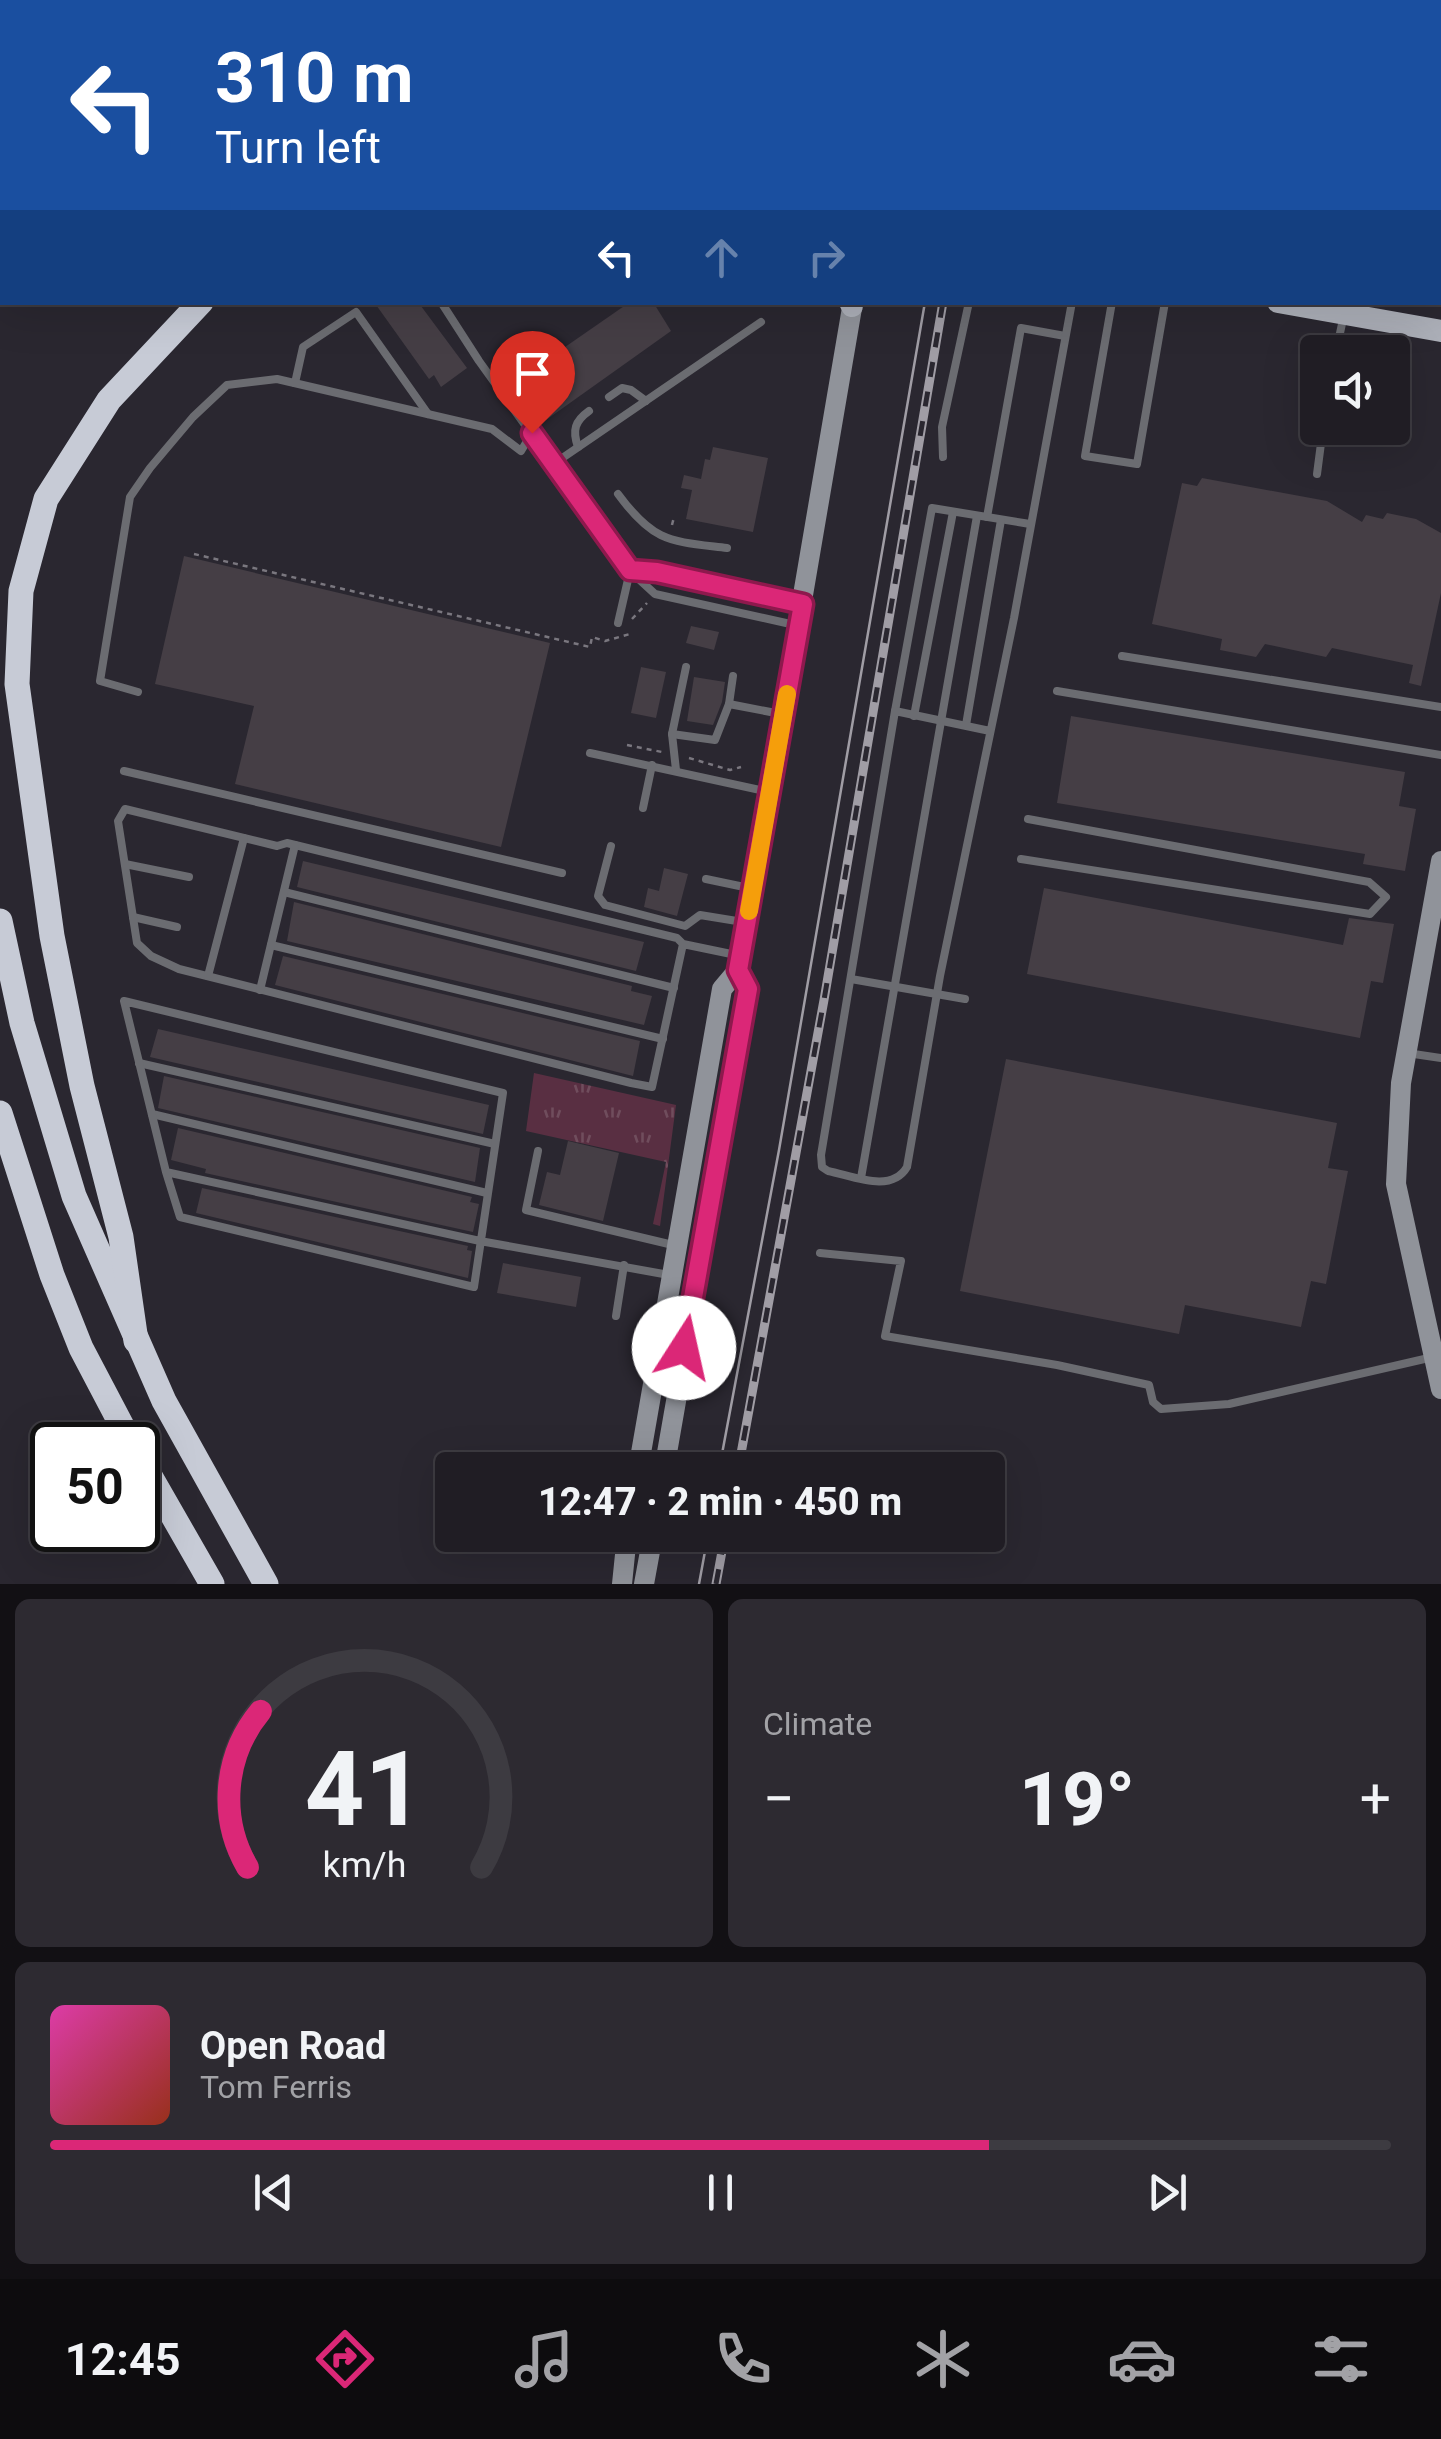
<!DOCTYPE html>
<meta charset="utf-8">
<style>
:root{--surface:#201d24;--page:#2d2a31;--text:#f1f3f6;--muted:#a2a2a6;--line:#3d3b41;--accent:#db2777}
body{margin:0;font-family:Roboto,sans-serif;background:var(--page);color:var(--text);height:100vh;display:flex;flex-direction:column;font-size:38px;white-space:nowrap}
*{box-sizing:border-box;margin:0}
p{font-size:32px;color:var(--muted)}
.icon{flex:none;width:55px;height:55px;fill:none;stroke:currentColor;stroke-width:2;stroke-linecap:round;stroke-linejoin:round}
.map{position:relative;height:1584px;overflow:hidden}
.panel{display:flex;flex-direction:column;gap:15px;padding:15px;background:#121014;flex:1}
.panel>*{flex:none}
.top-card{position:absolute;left:0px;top:0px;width:1442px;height:305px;box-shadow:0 10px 40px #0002,0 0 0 2px var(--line);background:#1a4fa0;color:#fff;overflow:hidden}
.fabs{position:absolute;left:1300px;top:335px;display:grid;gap:20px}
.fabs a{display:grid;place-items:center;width:110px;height:110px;border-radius:10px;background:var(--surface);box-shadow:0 10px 40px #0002,0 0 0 2px var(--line);font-size:50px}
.speed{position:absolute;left:30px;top:1422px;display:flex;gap:20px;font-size:50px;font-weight:700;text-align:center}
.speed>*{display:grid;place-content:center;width:130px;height:130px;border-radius:50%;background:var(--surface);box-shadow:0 10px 40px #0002,0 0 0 2px var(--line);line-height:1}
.speed .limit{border:5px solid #111;border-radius:15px;background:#fff;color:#111}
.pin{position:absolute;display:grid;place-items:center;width:85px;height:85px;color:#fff;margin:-102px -42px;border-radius:50% 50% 50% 0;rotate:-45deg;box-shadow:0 0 10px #0007}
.pin .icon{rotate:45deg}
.me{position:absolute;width:110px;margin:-55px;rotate:10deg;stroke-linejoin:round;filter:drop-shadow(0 0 8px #0008)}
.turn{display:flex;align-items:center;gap:35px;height:210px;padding:0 50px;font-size:45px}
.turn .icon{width:130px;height:130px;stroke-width:2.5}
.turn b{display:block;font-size:70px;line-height:85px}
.lanes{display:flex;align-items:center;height:95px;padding:0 50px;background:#0003;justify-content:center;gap:50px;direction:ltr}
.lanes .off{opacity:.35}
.big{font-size:75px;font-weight:800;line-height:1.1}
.panel .tile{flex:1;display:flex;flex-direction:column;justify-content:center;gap:15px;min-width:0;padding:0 35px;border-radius:15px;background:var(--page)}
.panel .dial{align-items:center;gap:0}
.dial svg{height:260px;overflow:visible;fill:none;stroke:var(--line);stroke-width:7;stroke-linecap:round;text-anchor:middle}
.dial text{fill:var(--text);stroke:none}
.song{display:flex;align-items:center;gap:30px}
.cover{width:120px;height:120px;border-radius:15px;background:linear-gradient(135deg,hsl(320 70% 55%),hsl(10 70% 35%))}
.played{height:10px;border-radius:5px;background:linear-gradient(90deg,var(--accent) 70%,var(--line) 70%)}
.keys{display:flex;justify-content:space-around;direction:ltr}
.heat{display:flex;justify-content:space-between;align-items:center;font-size:55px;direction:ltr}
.panel .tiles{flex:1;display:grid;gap:15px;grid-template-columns:1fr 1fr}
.tile:last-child{grid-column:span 2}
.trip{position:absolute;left:435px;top:1452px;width:570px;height:100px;border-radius:10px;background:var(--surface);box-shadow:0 10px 40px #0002,0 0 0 2px var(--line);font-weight:800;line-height:100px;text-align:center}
.dock{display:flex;height:160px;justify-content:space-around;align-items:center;background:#0d0c0e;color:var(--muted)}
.dock .icon{width:70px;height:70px}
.dock .current{color:var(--accent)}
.dock b{font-size:45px;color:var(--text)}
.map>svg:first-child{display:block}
.grass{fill:url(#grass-tufts)}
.building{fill:#453e45}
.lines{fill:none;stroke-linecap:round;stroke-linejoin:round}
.path{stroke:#7a777f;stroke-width:2.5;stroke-dasharray:5 5;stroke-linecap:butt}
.lane{stroke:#6b6c71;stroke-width:8}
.secondary{stroke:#90939a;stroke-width:20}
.primary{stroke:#adb0b9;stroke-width:22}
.highway{stroke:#c7cbd6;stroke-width:25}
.tram{stroke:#a09da5;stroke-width:2.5}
.rail-casing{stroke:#a09da5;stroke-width:9}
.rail{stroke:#2a2730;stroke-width:5;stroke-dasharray:15;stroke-linecap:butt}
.route-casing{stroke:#8e194d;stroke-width:25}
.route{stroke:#db2777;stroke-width:18}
.slow{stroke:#f59e0b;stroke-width:18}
</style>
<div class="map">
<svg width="1441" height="1584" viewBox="0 0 1441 1584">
<defs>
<pattern id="grass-tufts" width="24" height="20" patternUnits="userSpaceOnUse" patternTransform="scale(2.5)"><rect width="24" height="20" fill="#592f42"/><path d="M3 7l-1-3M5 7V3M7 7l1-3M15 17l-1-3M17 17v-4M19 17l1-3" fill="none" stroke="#704d5d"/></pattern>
</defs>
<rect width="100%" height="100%" fill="#2a2730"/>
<path class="grass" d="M534,1073L676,1105L660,1226L653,1224L666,1162L526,1131Z"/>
<g class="building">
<path d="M374,302H418L467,368L441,387L434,375L429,379Z"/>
<path d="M630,302H653L671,331L546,420L516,381Z"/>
<path d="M713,447L768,458L753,532L686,519L692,490L681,488L684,475L701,479L705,459L710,460Z"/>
<path d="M1202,478L1327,501L1362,522L1366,515L1383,519L1387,513L1416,519L1441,533V593L1421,686L1409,683L1413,665L1332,648L1326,657L1265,644L1256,657L1220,650L1222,639L1152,624L1182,483L1197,486Z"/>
<path d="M184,556L550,643L501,847L235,784L254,706L155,684Z"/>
<path d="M691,626L719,632L714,650L686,643Z"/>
<path d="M641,667L666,672L656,718L631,713Z"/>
<path d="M694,677L725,682L722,702L713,725L687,721Z"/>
<path d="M1071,716L1405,772L1399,806L1416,809L1405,871L1363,864L1365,854L1057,803Z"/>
<path d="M303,861L644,942L636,971L297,887Z"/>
<path d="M664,868L688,874L677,916L644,907L648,888L659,891Z"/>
<path d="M1044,888L1343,945L1349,918L1394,924L1383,983L1371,981L1360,1038L1027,974Z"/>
<path d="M294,902L632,986L631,991L652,996L644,1025L287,941Z"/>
<path d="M283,956L640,1041L633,1076L275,985Z"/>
<path d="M158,1029L489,1105L483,1134L150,1057Z"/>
<path d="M1006,1059L1337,1123L1328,1168L1348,1171L1326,1284L1311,1281L1301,1327L1185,1305L1179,1334L960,1291Z"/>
<path d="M164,1076L480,1148L475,1182L158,1108Z"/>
<path d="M178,1128L472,1197L470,1202L479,1204L473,1232L205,1173L206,1169L171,1160Z"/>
<path d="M568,1141L619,1153L603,1221L539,1205L547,1172L560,1175Z"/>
<path d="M202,1188L468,1246L467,1250L472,1251L468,1278L196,1213Z"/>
<path d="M503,1263L581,1277L576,1307L497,1293Z"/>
</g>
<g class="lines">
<g class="path">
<path d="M672,525L674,517"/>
<path d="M194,554L590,647L592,637L605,641L630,634L629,631"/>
<path d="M632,619L647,603"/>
<path d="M627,745L662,752"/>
<path d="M689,758L730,770L741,767"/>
</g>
<g class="lane">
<path d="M760,2V0"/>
<path d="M827,2V0"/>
<path d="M1370,2L1371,0"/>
<path d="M1399,2V0"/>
<path d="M441,302L479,361L630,571L655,594L795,625"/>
<path d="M1112,302L1085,456L1137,464L1165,302"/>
<path d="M1336,352L1343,319"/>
<path d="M295,383L303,347L356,312L428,414"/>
<path d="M609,397L622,388L631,390L646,401"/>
<path d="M578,447C572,430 575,421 589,411"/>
<path d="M943,457L942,427L969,302"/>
<path d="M555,463L761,322"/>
<path d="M1317,474L1323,428"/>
<path d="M618,494C654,543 670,541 727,548"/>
<path d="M987,517L1021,328L1065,336"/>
<path d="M630,571L657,572L797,603"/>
<path d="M618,623L630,571"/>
<path d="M1122,656L1441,707"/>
<path d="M733,676L729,704L781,714"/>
<path d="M1057,691L1441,755"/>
<path d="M138,692L100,681L130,497L150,468L193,417L227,385L277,379L492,429L521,451L532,433"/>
<path d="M895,711L932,508L1030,524"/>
<path d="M914,716L953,512"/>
<path d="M966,725L1001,520"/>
<path d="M990,731L895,711L821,1155L822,1167L828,1171C853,1176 891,1194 907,1167L940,976L1014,618L1072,302"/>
<path d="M672,734L715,740L729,704"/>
<path d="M590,753L765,791"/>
<path d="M676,770L672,734L686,667"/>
<path d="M124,771L562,873"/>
<path d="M643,808L652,765"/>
<path d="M611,846L598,896L605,905L685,926L700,915L743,922"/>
<path d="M1021,859L1370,914L1386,897L1369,882L1028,819"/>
<path d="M125,864L189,877"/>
<path d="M706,879L749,888"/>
<path d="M284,892L674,988"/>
<path d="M133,917L177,927"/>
<path d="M683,944L677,938L287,843L277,846L125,809L118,821L137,943L151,956L179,969L631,1083L652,1087L683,944L736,955"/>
<path d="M271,945L663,1039"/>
<path d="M208,976L244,838"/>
<path d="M851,979L965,999"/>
<path d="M260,990L295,845"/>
<path d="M1407,1053L1441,1058"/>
<path d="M139,1063L495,1144"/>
<path d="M152,1114L487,1193"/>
<path d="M538,1151L526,1210L673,1245"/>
<path d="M166,1172L180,1217L474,1287L503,1093L124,1001L166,1172L480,1241L669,1275"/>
<path d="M861,1178L977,516"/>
<path d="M820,1253L901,1261L885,1336L1057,1365L1149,1385L1153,1402L1161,1409L1229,1404L1433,1357"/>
<path d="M616,1316L624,1265"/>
</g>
<g class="secondary">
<path d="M896,2L897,0"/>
<path d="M922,2V0"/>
<path d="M1441,861L1401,1083L1396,1184L1441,1389"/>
<path d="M638,1470L722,989L738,970L747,923L853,302"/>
<path d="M664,1470L748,989L738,970"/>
<path d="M622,1584L627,1535"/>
<path d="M644,1584L653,1535"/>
</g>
<g class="primary">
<path d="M287,0L290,2"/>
<path d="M346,0L349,2"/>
<path d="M1440,291H1441"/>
<path d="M850,302L852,306"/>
<path d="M1278,302L1441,331"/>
</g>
<g class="highway">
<path d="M239,0L241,2"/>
<path d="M442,0L445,2"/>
<path d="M19,2L20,0"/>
<path d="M65,2L66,0"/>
<path d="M0,89L2,78"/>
<path d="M0,921L22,1023L74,1196L164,1401L266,1584"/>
<path d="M0,1113L52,1275L81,1348L132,1445"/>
<path d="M136,1341L121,1237L82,1086L52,936L17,684L21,591L46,499L109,400L201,302"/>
<path d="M138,1455L212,1584"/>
</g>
<g class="tram">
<path d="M977,2L978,0"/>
<path d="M719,1470L779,1150L925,302"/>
<path d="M699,1584L708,1535"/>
</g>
<defs>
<g id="rail">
<path d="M996,2V0"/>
<path d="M738,1470L824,1000L943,302"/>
<path d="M716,1584L725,1535"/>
</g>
</defs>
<use href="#rail" class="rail-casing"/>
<use href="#rail" class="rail"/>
</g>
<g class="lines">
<defs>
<path id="route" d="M532,433L630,570L657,572L803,604L738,970L748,989L684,1348"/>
</defs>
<use href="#route" class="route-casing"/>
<use href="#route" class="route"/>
<path class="slow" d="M749,911L787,694"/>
</g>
</svg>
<div class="fabs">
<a><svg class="icon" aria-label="sound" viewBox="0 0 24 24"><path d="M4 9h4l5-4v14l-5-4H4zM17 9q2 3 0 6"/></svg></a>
</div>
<div class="speed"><div class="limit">50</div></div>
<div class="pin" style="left:532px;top:433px;background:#d93025"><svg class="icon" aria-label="arrive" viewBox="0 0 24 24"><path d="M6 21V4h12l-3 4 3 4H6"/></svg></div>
<svg class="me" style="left:684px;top:1348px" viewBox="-20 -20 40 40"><circle r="19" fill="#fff"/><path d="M0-13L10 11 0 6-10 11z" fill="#db2777"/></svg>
<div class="trip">12:47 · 2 min · 450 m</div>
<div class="top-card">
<div class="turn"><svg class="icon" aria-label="left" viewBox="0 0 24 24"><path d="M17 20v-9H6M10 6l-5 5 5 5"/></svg><div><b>310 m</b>Turn left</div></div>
<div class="lanes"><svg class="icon" aria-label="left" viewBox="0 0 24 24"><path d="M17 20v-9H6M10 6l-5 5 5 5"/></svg><svg class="icon off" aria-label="ahead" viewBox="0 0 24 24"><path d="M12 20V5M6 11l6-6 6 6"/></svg><svg class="icon off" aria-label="right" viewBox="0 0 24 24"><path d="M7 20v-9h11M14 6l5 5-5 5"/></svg></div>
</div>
</div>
<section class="panel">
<div class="tiles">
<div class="tile dial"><svg viewBox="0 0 100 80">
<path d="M14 69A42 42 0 1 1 86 69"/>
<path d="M14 69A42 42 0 0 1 18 21" stroke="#db2777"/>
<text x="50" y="56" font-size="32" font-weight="700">41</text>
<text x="50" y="72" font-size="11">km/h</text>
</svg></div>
<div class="tile"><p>Climate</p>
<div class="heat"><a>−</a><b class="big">19°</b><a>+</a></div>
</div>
<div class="tile">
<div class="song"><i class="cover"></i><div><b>Open Road</b><p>Tom Ferris</p></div></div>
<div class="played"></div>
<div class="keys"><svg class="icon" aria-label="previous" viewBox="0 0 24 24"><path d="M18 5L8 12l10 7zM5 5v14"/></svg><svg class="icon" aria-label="pause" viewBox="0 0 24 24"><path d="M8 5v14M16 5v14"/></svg><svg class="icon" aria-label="next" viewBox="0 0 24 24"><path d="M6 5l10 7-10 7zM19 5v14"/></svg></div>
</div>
</div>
</section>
<nav class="dock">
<b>12:45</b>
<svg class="icon current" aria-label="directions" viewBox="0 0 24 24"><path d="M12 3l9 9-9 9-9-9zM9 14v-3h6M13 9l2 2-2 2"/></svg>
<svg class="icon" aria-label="music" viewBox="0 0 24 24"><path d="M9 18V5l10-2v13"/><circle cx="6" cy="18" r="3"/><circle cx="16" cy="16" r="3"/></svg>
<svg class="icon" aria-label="phone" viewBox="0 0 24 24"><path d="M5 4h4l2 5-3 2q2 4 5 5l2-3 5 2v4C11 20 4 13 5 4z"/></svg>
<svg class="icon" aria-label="climate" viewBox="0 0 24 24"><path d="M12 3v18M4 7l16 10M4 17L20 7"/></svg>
<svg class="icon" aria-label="car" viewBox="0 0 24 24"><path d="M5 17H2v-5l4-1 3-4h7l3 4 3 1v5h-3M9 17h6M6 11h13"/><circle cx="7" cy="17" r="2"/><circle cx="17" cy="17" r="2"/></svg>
<svg class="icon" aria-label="filters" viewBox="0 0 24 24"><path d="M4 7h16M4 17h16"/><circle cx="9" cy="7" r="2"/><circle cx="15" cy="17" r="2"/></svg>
</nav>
